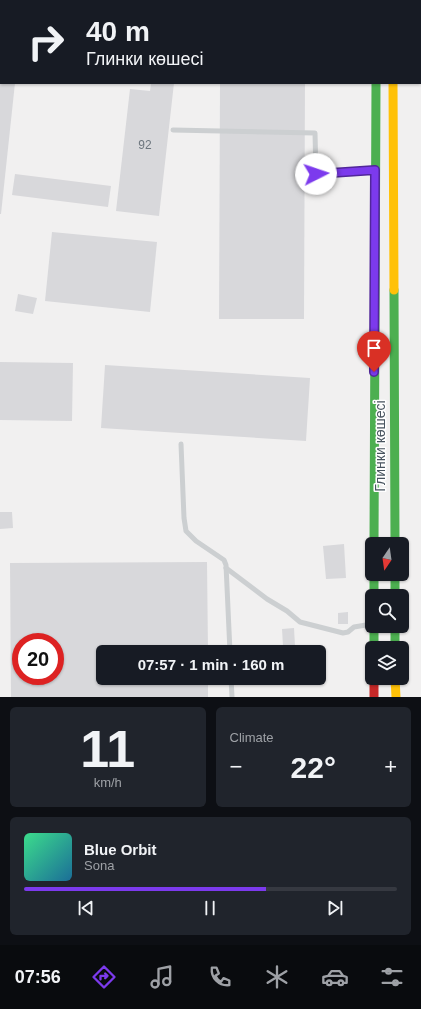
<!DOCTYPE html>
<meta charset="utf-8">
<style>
:root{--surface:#171b24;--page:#20242c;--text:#f1f3f6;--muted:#9ea1a6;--line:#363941;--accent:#7c3aed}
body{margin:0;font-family:Helvetica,sans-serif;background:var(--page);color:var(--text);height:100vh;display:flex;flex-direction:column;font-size:15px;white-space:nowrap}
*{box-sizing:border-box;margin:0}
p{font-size:13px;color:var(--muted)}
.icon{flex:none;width:22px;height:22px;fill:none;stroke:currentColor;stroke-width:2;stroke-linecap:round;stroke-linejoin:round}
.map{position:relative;height:697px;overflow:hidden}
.side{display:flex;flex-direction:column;gap:10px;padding:10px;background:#0d0f14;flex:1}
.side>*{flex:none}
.hud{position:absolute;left:0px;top:0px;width:421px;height:84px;box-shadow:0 1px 3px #0004;background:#171b24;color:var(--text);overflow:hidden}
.needle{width:26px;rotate:193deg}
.controls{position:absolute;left:365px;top:537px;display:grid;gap:8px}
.controls a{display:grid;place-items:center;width:44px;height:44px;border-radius:6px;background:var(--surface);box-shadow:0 1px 3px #0004;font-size:20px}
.speed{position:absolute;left:12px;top:633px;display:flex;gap:8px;font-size:20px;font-weight:700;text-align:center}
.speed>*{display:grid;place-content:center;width:52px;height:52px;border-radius:50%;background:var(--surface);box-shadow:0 1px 3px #0004;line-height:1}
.speed .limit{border:6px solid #d22;background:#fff;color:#111}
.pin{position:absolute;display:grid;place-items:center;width:34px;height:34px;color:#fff;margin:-41px -17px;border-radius:50% 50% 50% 0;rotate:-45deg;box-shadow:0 0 4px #0007}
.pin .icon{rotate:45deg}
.me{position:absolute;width:44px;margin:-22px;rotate:86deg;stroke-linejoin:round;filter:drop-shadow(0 0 3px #0008)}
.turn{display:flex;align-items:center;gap:14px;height:84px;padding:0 20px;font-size:18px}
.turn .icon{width:52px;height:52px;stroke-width:2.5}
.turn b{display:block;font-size:28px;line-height:34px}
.big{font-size:30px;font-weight:700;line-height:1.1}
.side .tile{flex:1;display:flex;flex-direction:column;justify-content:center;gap:6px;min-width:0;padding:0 14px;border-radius:6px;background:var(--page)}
.side .dial{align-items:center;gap:0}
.dial b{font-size:52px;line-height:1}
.song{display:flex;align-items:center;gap:12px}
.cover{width:48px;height:48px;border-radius:6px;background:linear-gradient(135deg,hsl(150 70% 55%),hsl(200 70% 35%))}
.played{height:4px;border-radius:2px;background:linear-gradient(90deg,var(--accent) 65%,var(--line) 65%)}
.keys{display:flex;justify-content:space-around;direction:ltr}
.heat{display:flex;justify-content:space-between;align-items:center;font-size:22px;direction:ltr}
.side .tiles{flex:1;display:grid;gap:10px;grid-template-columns:1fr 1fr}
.tile:last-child{grid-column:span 2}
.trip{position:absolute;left:96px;top:645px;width:230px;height:40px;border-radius:6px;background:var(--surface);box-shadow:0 1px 3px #0004;font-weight:700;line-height:40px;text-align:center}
.menu{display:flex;height:64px;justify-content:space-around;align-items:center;background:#090b0e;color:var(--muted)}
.menu .icon{width:28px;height:28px}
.menu .on{color:var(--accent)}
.menu b{font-size:18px;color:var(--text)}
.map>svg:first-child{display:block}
.building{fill:#d8d8db;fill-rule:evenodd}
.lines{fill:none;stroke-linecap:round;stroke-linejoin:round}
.lane{stroke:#cccfd1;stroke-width:5}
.fast{stroke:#4caf50;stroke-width:9}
.slow{stroke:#ffc107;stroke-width:9}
.jam{stroke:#c62828;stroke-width:9}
.route-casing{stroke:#51269a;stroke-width:10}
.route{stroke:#7c3aed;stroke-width:7}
.labels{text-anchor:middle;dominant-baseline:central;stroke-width:3;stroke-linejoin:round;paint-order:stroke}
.number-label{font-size:12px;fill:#6d767e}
.street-label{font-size:14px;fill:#47535e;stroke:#fff}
</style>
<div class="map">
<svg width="421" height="697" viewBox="0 0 421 697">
<rect width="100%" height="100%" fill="#f1f0f0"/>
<g class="building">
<path d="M0,83H15L1,214H0Z"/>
<path d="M151,83H174L159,216L116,211L130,89L150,91Z"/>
<path d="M220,83H305L304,319H219Z"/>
<path d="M15,174L111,186L108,207L12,195Z"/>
<path d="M52,232L157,242L150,312L45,301Z"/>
<path d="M18,294L37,298L33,314L15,311Z"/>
<path d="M0,362L73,363L72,421L0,420Z"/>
<path d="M105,365L310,378L306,441L101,428Z"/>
<path d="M0,512H12L13,528L0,529Z"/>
<path d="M344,544L346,578L326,579L323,546Z"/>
<path d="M207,562L208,652H103V678H208V697H11L10,563ZM21,642H55V676H21Z"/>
<path d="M348,612V624H338V613Z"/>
<path d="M294,628L295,646H283L282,629Z"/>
</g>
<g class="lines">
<g class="lane">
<path d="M173,130L315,133L316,174L374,170"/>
<path d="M181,444L184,518L186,531L196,541L224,560L226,565L230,652"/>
<path d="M226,568L267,599L287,611L300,622L343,633L348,632L354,627L372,624"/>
<path d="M231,678L232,697"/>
</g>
<g class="fast">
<path d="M376,0V1"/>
<path d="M392,0V1"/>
<path d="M394,290L395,544"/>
<path d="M374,544L376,83"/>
<path d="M374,574V596"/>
<path d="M395,574V596"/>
<path d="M374,626V648"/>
<path d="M395,626V648"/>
</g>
<g class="slow">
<path d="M393,83L394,290"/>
<path d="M395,678L396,697"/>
</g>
<path class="jam" d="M374,678V697"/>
</g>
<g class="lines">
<defs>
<path id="route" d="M316,174L375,170L374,372"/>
</defs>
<use href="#route" class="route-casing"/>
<use href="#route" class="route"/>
</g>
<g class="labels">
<g class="number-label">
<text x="145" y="145">92</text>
</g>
<g class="street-label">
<text transform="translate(380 446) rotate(-90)">Глинки көшесі</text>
</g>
</g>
</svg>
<div class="controls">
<a><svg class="needle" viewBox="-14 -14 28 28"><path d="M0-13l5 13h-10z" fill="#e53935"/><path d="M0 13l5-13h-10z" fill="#9ea1a6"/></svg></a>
<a><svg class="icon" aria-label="search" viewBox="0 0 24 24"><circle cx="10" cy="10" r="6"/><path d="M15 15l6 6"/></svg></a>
<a><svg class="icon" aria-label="layers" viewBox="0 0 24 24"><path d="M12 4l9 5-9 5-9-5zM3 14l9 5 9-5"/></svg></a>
</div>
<div class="speed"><div class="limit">20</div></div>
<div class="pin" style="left:374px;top:372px;background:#d93025"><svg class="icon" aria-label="arrive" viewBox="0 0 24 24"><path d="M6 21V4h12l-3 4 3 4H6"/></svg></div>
<svg class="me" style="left:316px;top:174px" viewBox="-20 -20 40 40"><circle r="19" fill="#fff"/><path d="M0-13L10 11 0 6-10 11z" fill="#7c3aed"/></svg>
<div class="trip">07:57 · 1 min · 160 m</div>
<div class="hud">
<div class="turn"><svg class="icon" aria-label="right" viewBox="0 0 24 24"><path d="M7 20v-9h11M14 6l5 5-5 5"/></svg><div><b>40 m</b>Глинки көшесі</div></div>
</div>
</div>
<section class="side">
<div class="tiles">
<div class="tile dial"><b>11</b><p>km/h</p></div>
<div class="tile"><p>Climate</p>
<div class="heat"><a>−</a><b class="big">22°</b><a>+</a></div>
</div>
<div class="tile">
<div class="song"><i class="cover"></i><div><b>Blue Orbit</b><p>Sona</p></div></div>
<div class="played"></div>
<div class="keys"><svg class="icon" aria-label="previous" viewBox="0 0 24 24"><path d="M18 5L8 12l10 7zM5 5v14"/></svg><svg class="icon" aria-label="pause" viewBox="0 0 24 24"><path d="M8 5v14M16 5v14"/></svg><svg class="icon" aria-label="next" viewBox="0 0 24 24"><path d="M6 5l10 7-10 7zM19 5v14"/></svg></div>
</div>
</div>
</section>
<nav class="menu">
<b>07:56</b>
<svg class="icon on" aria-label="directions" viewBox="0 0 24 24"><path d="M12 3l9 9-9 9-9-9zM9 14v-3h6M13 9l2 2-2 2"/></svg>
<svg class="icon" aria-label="music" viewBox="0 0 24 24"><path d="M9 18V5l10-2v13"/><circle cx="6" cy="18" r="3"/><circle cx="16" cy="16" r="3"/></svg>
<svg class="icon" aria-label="phone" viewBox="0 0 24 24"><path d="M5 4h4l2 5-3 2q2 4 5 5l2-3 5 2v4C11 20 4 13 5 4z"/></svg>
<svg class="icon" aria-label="climate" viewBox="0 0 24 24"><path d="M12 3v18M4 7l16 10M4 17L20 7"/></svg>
<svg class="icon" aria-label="car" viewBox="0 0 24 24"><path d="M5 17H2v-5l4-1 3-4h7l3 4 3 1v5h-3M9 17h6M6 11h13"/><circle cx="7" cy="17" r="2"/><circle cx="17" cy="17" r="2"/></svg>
<svg class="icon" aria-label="filters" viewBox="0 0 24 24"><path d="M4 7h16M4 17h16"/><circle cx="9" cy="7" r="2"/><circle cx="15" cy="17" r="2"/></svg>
</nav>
